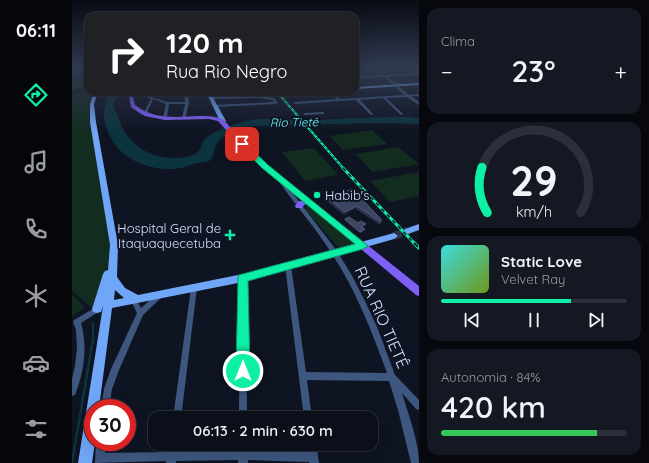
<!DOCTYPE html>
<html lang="pt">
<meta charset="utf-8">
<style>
:root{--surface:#0b0f1a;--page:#141823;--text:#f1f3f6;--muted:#9a9ca2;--line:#2b2f39;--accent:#0defa5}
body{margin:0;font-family:Quicksand,sans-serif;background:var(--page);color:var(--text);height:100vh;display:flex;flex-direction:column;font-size:15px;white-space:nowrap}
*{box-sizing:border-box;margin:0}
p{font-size:13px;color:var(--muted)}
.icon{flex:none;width:22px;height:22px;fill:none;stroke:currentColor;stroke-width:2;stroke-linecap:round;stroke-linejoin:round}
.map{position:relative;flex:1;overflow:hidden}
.side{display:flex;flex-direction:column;gap:8px;padding:8px;background:#06080e;width:230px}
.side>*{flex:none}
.guide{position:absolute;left:12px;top:12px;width:275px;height:84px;border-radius:12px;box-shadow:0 4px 16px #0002,0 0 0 1px var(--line);background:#202124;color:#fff;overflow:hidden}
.speed{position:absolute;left:12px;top:399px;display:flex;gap:8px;font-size:20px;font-weight:700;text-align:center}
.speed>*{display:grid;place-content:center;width:52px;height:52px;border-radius:50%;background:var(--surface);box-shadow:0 4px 16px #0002,0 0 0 1px var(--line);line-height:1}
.speed .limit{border:6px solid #d22;background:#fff;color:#111}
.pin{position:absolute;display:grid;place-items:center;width:34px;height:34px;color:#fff;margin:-17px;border-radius:8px;box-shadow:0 2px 6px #0006}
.me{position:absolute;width:44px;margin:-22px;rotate:0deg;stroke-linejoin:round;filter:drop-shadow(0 0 3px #0008)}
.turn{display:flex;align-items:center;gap:14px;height:84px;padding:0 16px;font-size:18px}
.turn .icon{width:52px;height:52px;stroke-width:2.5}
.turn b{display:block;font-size:28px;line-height:34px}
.big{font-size:30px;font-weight:600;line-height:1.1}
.side .widget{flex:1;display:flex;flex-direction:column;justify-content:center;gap:6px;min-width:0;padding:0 14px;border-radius:12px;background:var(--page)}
.side .dial{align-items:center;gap:0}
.dial svg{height:104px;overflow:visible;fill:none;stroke:var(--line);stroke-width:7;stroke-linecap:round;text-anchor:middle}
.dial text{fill:var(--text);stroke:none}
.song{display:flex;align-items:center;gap:12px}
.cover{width:48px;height:48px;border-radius:6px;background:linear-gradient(135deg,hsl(180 70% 55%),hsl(80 70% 35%))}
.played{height:4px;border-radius:2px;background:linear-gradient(90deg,var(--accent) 70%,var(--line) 70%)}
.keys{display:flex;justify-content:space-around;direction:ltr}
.heat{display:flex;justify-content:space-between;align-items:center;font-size:22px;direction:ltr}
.charge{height:6px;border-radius:3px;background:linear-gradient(90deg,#34c759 84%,var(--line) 0)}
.trip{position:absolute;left:76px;top:411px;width:230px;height:40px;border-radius:12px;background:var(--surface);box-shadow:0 4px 16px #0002,0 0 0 1px var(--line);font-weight:600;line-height:40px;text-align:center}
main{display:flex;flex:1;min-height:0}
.menu{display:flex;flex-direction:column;width:72px;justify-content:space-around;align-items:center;background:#04060a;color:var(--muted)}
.menu .icon{width:28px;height:28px}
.menu .active{color:var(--accent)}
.menu b{font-size:18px;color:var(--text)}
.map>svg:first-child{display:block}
.green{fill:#132c20}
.water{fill:#0c343e}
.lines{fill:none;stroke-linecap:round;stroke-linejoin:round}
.stream-far1{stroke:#0c343e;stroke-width:2}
.stream{stroke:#0c343e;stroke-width:2.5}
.secondary-tunnel{stroke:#2c3344;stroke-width:8;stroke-dasharray:8 3.5;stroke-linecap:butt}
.street{fill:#3d577f;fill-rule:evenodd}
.secondary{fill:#70a6f7;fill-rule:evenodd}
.primary{fill:#7e60f6;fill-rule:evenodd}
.rail-far2-casing{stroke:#0defa5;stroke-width:2}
.rail-far1-casing{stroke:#0defa5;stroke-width:3}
.rail-casing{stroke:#0defa5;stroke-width:3.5}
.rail-far2{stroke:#0f1423;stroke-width:1;stroke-dasharray:2.5;stroke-linecap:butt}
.rail-far1{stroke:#0f1423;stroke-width:1.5;stroke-dasharray:4;stroke-linecap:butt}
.rail{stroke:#0f1423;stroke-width:2;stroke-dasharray:5.5;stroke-linecap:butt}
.wall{fill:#29324f}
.shaded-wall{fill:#171e36}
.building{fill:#3b4562;stroke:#535d7a}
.route{fill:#0defa5;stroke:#089b6b}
.poi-dot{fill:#0defa5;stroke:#0f1423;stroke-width:1.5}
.labels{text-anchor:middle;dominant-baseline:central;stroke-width:4;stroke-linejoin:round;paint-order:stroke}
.far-water-label{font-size:12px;font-style:italic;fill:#67f2f7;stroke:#0f1423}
.poi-label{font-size:13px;fill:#d3e0fd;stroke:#0f1423;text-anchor:start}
.near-street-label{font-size:16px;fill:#d3e0fd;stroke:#0f1423}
</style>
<main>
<nav class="menu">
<b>06:11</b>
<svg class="icon active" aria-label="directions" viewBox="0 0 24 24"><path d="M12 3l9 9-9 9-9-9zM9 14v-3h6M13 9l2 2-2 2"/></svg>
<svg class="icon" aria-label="music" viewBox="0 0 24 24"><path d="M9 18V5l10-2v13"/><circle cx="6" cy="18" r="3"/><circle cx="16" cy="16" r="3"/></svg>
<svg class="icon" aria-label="phone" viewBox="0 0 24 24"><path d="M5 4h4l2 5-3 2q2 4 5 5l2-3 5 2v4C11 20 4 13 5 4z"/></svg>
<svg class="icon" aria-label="climate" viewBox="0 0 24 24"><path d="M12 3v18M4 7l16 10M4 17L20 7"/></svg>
<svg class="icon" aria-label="car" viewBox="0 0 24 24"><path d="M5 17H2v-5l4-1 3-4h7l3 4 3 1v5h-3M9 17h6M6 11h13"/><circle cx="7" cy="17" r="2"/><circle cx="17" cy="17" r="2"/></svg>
<svg class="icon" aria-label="filters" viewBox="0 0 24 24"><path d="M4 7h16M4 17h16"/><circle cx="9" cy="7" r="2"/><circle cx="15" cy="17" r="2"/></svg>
</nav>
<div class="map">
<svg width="347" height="463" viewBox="0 0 347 463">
<rect width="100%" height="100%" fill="#0f1423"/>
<g class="green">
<path d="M0,67H16V87L0,91Z"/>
<path d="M12,92H21V94L17,113L36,222L39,257L20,308L0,291V95Z"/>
<path d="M300,130L315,144L271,150L258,136Z"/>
<path d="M326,147L347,164L301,172L283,154Z"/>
<path d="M242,148L266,175L233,181L210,152Z"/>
<path d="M347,172V196L318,202L298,181Z"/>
<path d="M234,206H236L284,244L266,247L232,208Z"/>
<path d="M0,295L6,299L12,308L0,316Z"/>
</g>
<path class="water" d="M32,92H43L45,97L41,104L43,112L45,113C51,140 74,158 101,158C108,158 122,157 127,151C130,147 129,142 134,138C144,130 157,126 169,122C190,116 214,121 236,121C253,120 270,118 287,118C304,117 322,117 339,117L347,119V124L303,123L181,126C169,129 150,133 144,145C141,150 143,157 137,161C133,163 129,162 125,163C117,165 109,169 101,169C78,170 50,160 39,138C36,133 32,121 32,115C31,106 38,102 32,92Z"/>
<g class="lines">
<path class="stream-far1" d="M21,323V340"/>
<path class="stream" d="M0,463L21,339"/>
<path class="secondary-tunnel" d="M322,236L336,231"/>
<g class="street">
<path d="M299,67H302L313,75L347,73V75L315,77L321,81L331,84V85L330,86L319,83L312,77L283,79V77L310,75Z"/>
<path d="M325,87H327L337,95L347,94V96H339L347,102V105L335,97L314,98L330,113L331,114L329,115L311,98L288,100L300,113L301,114L299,115L284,100L223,104L221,103L223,102L265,99L258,92H262L268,99L333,95L325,89Z"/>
<path d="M112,92H116L117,103L113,119L110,118L113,104H97L95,117L93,118L91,117L94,104L81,99L74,115L71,114L79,99L76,98V96L96,102H113Z"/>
<path d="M184,92H188L189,96L202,98L206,103L204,104L143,107L141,106L142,105L202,102L200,100L188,98L139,99L137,98L139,97L186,96Z"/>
<path d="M211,92H218L216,93Z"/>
<path d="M251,112H252V114L233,115L231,114L233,113Z"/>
<path d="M206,179H210L265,251L279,274L293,301L305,327L323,375L347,400V410L344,409L330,393C336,413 347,443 347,463H339L326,410L317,381L235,380L240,418H232L213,266L214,264H218L219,266L234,372L315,373C300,332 284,290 260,254C244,228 223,205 206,180Z"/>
<path d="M171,275L173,276L174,278L175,418H167L168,278L169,276Z"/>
<path d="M122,285L124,286L125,288L109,418H101L119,288L120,286Z"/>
<path d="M88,292L90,293L91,295L90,297L71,315L47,370L40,389L37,408H29L32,389L39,369L65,313L59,301L60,299L62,298L64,299L69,308L86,293Z"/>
<path d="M26,306L28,307L29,309L28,311L9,323C16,347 12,372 3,395L0,396V379L3,366L5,348L4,330L1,322L2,320Z"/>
<path d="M24,442H34L33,453L96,452V444H106L105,452L166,450V444H176V450L236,452L234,444H244L247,463H237V462L176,460V463H166V460L104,461V463H94V461L23,463Z"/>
</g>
<g class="secondary">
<path d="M347,83V85L283,89V87Z"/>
<path d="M22,92H26L22,104L24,122L46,245L45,277L53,288L66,295L171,274L322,233L326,236L322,239L171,282L40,308L27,408H21V442H23L20,463H6L31,306L29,312L25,313L21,312L20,309L31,274L33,271L36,270L38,245L18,122V104ZM43,290L52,298L42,300Z"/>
<path d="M134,92H138L154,121L153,122L148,121Z"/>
<path d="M347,224V230L336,234L332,231L333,229Z"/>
</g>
<path class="primary" d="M56,92H60L63,105C82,120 105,117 127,116C136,116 145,116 152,120L179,151L195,165L347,286V296L344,295L235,204L232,205L230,208H224L223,206L227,201H231L175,153L146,121L137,119L93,120L73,116L66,112L59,107Z"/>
<defs>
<path id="rail-far2" d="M205,92L272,169"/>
<path id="rail-far1" d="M271,168L343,244"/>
<path id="rail" d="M342,243L347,248"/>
</defs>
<use href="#rail-far2" class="rail-far2-casing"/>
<use href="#rail-far1" class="rail-far1-casing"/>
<use href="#rail" class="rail-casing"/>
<use href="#rail-far2" class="rail-far2"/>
<use href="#rail-far1" class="rail-far1"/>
<use href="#rail" class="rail"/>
</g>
<g class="wall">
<path d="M68,92H91L72,96Z"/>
<path d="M119,92L132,93L133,96L120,97Z"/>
<path d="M280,189L309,222L308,225L284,209L272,215L256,202L257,199Z"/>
<path d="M273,219L293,225L290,227L293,229L292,231L288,233L272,220Z"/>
</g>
<g class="shaded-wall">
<path d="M71,92H91L72,96Z"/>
<path d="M285,206L284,209L272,215L273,212Z"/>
</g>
<g class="building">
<path d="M119,92H132V93L120,94Z"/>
<path d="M280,189L309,219V222L285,206L273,212L257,199Z"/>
<path d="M277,217L286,223L289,221L294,224L289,227L293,229L288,232L273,219Z"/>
</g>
<linearGradient id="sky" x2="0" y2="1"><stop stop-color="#080b13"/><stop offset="0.51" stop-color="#313a50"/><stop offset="1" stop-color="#313a50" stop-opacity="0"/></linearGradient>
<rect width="347" height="132" fill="url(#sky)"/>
<path class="route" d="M167,142H172L196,165L296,246L291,249L176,281L178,371L176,376L171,378L166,376L164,371L166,278L167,275L283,244L190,168L167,145Z"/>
<g class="poi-dot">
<circle cx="245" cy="195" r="4"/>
<path d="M156 229h4v4h4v4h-4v4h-4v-4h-4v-4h4z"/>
</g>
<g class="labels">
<g class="far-water-label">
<text transform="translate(222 122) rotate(-1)">Rio Tietê</text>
</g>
<g class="poi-label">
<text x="253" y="195">Habib's</text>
<text x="149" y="228" text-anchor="end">Hospital Geral de<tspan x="149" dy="15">Itaquaquecetuba</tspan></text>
</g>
<g class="near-street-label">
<text transform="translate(310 317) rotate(66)">RUA RIO TIETÊ</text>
</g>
</g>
</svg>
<div class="speed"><div class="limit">30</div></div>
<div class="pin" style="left:170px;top:144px;background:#d93025"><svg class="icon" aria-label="arrive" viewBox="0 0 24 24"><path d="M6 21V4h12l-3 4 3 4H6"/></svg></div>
<svg class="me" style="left:171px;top:371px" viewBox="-20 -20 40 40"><circle r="17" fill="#0defa5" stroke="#fff" stroke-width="3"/><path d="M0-11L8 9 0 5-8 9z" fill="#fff"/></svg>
<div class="trip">06:13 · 2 min · 630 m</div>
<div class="guide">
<div class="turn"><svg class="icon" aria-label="right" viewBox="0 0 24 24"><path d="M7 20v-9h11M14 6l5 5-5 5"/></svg><div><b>120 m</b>Rua Rio Negro</div></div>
</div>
</div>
<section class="side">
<div class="widget"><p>Clima</p>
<div class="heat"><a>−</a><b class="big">23°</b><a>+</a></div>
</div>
<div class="widget dial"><svg viewBox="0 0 100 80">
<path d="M14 69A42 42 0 1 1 86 69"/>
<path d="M14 69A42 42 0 0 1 10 34" stroke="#0defa5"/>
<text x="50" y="56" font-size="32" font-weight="700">29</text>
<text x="50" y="72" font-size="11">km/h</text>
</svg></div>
<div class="widget">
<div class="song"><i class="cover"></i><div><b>Static Love</b><p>Velvet Ray</p></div></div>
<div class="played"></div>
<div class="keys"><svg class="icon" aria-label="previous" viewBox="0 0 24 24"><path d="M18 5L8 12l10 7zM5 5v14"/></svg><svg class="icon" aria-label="pause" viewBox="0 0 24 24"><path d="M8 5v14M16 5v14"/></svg><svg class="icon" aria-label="next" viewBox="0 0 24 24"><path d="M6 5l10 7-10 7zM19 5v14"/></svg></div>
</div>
<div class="widget"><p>Autonomia · 84%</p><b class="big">420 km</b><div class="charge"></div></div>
</section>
</main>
